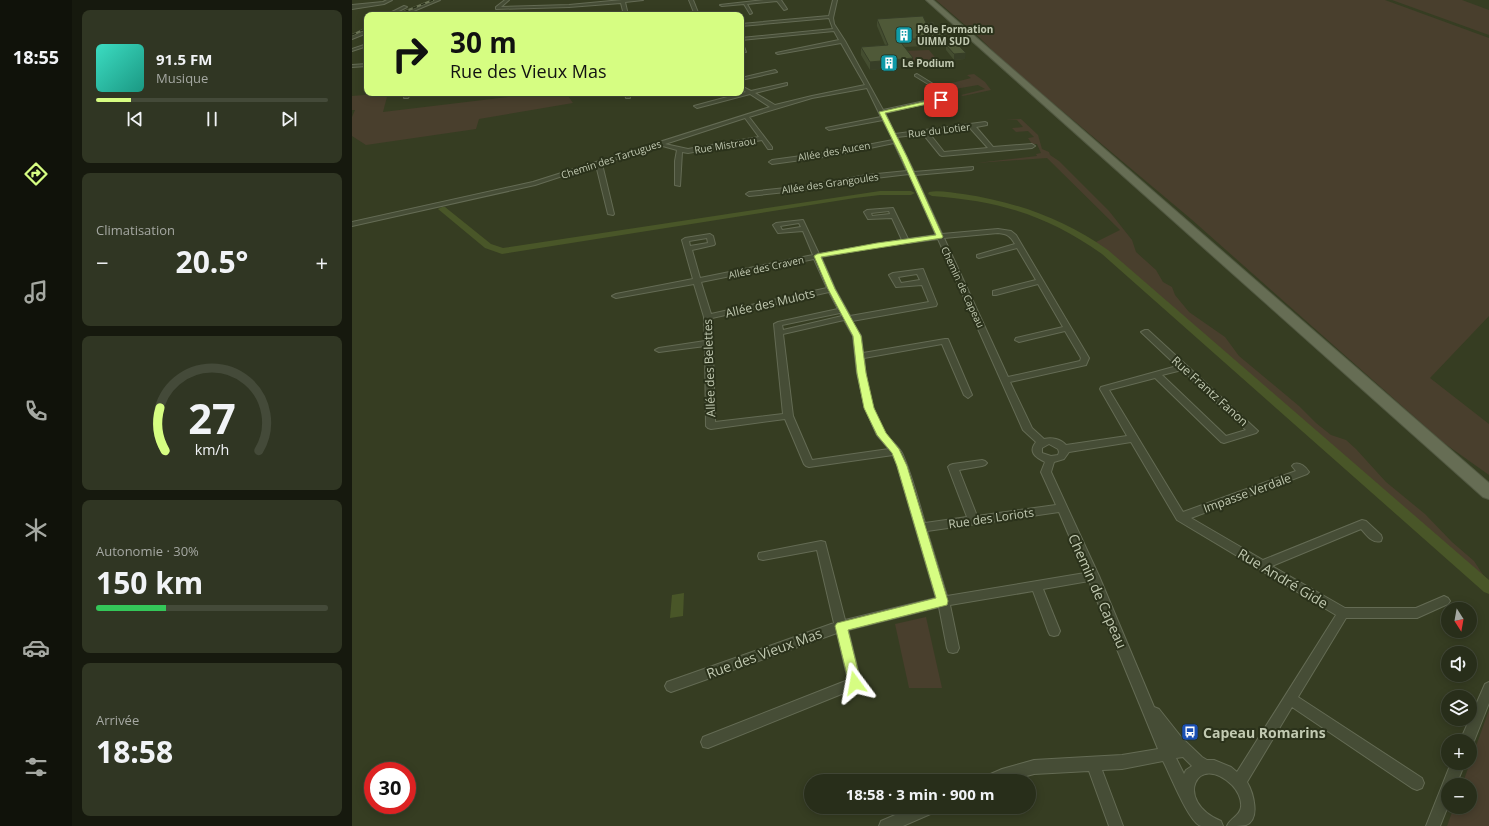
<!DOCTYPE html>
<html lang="fr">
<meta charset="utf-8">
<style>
:root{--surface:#282e1a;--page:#303623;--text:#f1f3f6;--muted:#a5a8a2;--line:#444a39;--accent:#d6fd82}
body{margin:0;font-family:"Open Sans",sans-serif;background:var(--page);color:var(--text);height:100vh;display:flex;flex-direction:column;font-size:15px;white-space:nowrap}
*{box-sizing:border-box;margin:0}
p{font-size:13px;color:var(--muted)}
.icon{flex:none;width:22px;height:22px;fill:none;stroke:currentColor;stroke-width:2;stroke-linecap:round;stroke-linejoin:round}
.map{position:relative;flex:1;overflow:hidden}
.details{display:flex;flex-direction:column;gap:10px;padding:10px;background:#16190e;width:280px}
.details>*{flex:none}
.top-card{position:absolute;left:12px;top:12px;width:380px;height:84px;border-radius:8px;box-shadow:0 2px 10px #0003,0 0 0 1px var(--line);background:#d6fd82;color:#111;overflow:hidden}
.needle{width:26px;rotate:169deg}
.controls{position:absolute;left:1089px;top:602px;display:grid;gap:8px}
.controls a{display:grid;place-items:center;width:36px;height:36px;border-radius:50%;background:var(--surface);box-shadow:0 2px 10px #0003,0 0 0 1px var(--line);font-size:20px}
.speed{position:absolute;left:12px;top:762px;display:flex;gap:8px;font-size:20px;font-weight:700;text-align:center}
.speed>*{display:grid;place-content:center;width:52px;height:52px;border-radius:50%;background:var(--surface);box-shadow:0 2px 10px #0003,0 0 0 1px var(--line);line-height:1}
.speed .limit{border:6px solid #d22;background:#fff;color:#111}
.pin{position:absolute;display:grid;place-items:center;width:34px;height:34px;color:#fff;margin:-17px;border-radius:8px;box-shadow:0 2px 6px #0006}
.me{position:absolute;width:44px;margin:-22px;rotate:347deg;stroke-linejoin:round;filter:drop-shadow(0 0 3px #0008)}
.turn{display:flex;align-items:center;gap:14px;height:84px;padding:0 20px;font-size:18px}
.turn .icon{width:52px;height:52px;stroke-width:2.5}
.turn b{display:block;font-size:28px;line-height:34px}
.big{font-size:30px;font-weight:700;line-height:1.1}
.details .tile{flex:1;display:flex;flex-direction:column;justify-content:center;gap:6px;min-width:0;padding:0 14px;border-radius:8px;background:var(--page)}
.details .dial{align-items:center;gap:0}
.dial svg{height:104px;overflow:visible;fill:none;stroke:var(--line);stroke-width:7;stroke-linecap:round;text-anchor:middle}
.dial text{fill:var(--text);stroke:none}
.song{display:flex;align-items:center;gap:12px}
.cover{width:48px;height:48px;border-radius:6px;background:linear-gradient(135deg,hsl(170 70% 55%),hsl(170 70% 35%))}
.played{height:4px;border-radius:2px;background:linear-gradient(90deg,var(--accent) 15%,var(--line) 15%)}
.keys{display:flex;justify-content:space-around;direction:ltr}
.heat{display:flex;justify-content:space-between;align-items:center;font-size:22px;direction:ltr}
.charge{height:6px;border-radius:3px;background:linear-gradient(90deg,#34c759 30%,var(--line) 0)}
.trip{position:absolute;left:452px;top:774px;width:232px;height:40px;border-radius:20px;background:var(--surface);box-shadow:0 2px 10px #0003,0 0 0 1px var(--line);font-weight:700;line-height:40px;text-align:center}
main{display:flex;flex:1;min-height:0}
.menu{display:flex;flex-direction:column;width:72px;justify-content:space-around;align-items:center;background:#10120a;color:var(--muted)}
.menu .icon{width:28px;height:28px}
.menu .selected{color:var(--accent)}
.menu b{font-size:18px;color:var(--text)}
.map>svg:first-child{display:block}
.green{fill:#493f2d}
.water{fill:#495628}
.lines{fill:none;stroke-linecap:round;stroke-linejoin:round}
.canal{fill:#495628;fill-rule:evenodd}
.street-casing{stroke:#646b54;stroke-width:2}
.primary-casing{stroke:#525942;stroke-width:2}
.street{fill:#464d36;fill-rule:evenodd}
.primary{fill:#666d54;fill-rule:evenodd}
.rail-casing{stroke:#6c7557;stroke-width:2}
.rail{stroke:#2b321b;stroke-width:1.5;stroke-dasharray:4.5;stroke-linecap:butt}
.wall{fill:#444d30}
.shaded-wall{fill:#373e27}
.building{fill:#4f5938;stroke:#373e27}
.route{fill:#d6fd82;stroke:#8ba454}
.labels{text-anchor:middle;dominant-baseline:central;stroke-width:4;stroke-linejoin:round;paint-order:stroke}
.far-poi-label{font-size:10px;font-weight:bold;fill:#c1c9b1;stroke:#2b321b;text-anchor:start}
.far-street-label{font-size:10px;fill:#c1c9b1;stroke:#2b321b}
.street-label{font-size:12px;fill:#c1c9b1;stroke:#2b321b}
.near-street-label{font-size:14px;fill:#c1c9b1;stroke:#2b321b}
.near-poi-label{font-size:14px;font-weight:bold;fill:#c1c9b1;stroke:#2b321b;text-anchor:start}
</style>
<main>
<nav class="menu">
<b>18:55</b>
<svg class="icon selected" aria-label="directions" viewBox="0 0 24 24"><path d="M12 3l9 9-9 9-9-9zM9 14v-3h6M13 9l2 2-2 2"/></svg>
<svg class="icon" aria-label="music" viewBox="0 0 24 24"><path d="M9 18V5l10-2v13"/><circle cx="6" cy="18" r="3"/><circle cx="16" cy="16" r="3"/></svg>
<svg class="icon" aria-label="phone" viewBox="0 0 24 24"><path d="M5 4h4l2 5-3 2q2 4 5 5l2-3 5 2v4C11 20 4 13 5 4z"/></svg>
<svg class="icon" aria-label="climate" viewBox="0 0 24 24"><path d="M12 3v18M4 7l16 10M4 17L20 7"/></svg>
<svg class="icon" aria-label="car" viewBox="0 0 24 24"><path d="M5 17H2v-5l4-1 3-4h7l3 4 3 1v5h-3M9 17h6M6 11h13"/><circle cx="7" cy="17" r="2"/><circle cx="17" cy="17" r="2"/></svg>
<svg class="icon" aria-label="filters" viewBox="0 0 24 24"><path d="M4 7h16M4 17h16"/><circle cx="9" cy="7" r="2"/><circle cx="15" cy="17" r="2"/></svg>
</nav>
<section class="details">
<div class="tile">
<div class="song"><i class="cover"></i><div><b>91.5 FM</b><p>Musique</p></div></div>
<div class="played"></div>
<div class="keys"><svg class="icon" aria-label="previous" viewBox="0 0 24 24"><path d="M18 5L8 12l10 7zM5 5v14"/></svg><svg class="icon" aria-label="pause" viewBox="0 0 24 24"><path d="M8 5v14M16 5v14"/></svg><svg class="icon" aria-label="next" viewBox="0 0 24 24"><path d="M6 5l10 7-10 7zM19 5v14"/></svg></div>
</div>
<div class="tile"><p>Climatisation</p>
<div class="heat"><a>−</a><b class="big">20.5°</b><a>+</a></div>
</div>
<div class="tile dial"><svg viewBox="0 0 100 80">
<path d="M14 69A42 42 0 1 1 86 69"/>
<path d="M14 69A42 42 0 0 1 10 36" stroke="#d6fd82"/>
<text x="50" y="56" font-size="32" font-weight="700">27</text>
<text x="50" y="72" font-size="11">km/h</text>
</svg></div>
<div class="tile"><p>Autonomie · 30%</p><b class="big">150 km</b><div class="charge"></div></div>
<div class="tile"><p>Arrivée</p><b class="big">18:58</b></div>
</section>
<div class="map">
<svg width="1137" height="826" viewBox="0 0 1137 826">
<rect width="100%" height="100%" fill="#363d22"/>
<g class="green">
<path d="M584,0H1033L1137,38V316L1078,378L1137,424V475L1092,443L839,219L651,61L627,37Z"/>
<path d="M1040,0H1110L1137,10V35Z"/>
<path d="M577,50L586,61L561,66L550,51Z"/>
<path d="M622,74L633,82L639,90L611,96L609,95L633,89L626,85L603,89L596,84L619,78L615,75Z"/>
<path d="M36,93L31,112L188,93H214L221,103L127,119L124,129L14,145L0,136V117L3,110H0V96Z"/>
<path d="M669,119L686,135L690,149L697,152L698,155L707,161L757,211L780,240L784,252L804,270L811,282L820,287L823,295L837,312L873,337L887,356L947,406L964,423L979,435L994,440L1004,449L1034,482L1073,514L1100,542L1122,561L1137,584L744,242L768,230L695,158L624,163L685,156L684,154L689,153L685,144H680L676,138L682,137L676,131L664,132L660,128L671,127L665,120H653Z"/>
<path d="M574,617L590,688H557L543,624Z"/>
<path d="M1137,710V826H1095L1102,807H1118V785H1110Z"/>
</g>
<path class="water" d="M332,593L331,616L318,618L320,595Z"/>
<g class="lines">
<g class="canal">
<path d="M528,191H559L563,193L559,195H528L503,198L150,254L133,248L86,209L90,207H93L139,244L151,248Z"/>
<path d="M577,192C587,190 601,193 611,194C665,202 712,219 756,250L1137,580V594L1132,592L750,254C695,215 647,201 580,196L576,194Z"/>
</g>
<defs>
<g id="street">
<path d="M35,0H40L32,4L0,9V5L31,2Z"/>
<path d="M83,0H88L52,15H46Z"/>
<path d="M153,0H157L149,7L217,5L270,0H291L273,2L276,15H272L269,3L217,7L144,9V7Z"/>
<path d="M337,0H341L347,15H343Z"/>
<path d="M412,0H429L435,9L432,10L425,1L395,4L400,13L398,14L392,4L370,6L368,5Z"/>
<path d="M481,0H485L481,18L482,24L493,41L531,110L596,96L563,76V75L565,74L602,97L533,113L543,134L633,122L635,123V125L624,127L641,147L680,144L683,146L680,148L590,156L588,155L571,134L545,137L562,172L621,167V169L619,170L563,175L590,234L646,229L659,231L664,235L737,358L734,365L658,382L680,428L692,439C700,437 709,439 714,445L775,436L748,389L749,387L825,366L789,332L793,330H796L906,431L904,433L872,443L869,442L803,378L757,390L831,512L944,471L940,466L942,464C948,462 954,467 957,472L955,474L839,518L911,560L1010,520L1014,521L1029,535L1030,538L1029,541C1020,544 1014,534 1009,529L920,566L993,608H1064L1092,596L1096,598L1098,601L1096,604L1065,618H994L946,697L1070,778L1072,783L1070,788L1065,790L1060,788L940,707L895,782C901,792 909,819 894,825C889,826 880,826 875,826C878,818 888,816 889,807C890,799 885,790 880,785C845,751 821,801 869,821L871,826C865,826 855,826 849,826C837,823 818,774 811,761L770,769L750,770L771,826H757L737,771L682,774L656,781H632L634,776L650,769L682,760L770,755L806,749L737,581L691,589L708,631L706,635L702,636L698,635L696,631L681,591L598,605L607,648L605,652L601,653L597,652L595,648L587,607L496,630L509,683L507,687L356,748L351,747L349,742L351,737L496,680L485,633L319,692L315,690L313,686L315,682L482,623L465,550L411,560L407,559L406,556L407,553L469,541L473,542L493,620L584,598L545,465L541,455L457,467L454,466L452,464L433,419L359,429L356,428L354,426L353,346L307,352L303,350L307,348L353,341L352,317L342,284L264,298L260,296L264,294L341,279L330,240L333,238L358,234L361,236L363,244L362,245L340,250L348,278L461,255L451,231L426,233L421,225L424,223L451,220L467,254L550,240L540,218L516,219L512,212L515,210L541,208L556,239L584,235L557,174L515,179L453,190L397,196L394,194L397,192L453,186L515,175L555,171L542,143L479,156L420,164L417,162L420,160L479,152L541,140L531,120L477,130L474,128L529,117L515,88L460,98L397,117L420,147V149H416L410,140L336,153L330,152L328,186L323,185V161L325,150L307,145L250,164L262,214L261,215L256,214L244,165L183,185L0,226V222L181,182L418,107L398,94L345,108L342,106L394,92L389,89V86L399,91L435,83V85L403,93L423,105L460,96L513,85L489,43L426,54L424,53L487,40L482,31L389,40V38L481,29L477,18L389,26V24L477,16ZM393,118L407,137L336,149L313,144ZM618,128L636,148L592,152L577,133ZM537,211L538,214L520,216L519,213ZM447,223L449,227L430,230L428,226ZM646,233C656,234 658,236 663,244L625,255V257L627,258L665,248L684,280L641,291V295H644L686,284L711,327L664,338L663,340L667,342L713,331L729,358L728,361L656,377L592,238ZM355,238L356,243L338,246L337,241ZM586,239L671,430L684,442C676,452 683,457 693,462L689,472L704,505L625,516L607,470L630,466L633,465L635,463L633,461L630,460L601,464L598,465L596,467L615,517L573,523C566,500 560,475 550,453C546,446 539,441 534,434C519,413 514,383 512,358L590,344L612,395L616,398L620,395L596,339H593L511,353L509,336L500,321L584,306L585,304L571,269L541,273L537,275L544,287L570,285L577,302L498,316L483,289L469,257L525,247ZM462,259L475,288L359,314L349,282ZM565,274L568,280L549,283L546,277ZM477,292L486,309L426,322L422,324L431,414L363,422L360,318ZM488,313L490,316L431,330L430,325ZM492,320L501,336L505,373L513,408L525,435L537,449L460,460L441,416L431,334ZM830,370L894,430L874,436L810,375ZM779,442L825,520L984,615L885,772L879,767L862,760H855L850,757L830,738L807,709L802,707L747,576L699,472L702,462L712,459L717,452ZM697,444L706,449L707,452L706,455L699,456L690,453V448ZM707,512L733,573L595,596L575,531ZM831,757L840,766L834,770L832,774L824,758Z"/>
<path d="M52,6L55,7L39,15H34Z"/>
<path d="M153,12L154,14L117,15L119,14Z"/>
<path d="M14,30H15V33L0,39V36Z"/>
<path d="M389,43L391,44L394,52L390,51Z"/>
<path d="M15,44V46L0,51V49Z"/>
<path d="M15,64V66L0,67V65Z"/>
<path d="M423,70L425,72L389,80V78Z"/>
<path d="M54,93H59L56,98H52Z"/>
<path d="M104,93H109L106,95H104Z"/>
<path d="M273,93H277L278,98H274Z"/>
<path d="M1137,682V703L1120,746H1118V741H1108L1133,684Z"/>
<path d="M1099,763H1113L1104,785H1096V806L1088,826H1074Z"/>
<path d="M562,807H585L583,812L551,826H527L529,821Z"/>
</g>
<path id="primary" d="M574,0H581L1137,483V499L1131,497Z"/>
</defs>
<use href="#street" class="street-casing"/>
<use href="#primary" class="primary-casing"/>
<use href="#street" class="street"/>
<use href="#primary" class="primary"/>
<defs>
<g id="rail">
<path d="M44,15L81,0"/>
<path d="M0,35L15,28"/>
</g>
</defs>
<use href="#rail" class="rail-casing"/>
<use href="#rail" class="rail"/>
</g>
<g class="wall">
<path d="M525,19L574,23L585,29L595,37L594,45L553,47L561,66L518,70L509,55V47L533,45L525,26Z"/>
<path d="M594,45L613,59L602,60L594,50Z"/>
</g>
<g class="shaded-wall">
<path d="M614,53L613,59L602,60V54Z"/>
<path d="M561,58V66L518,70V62Z"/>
</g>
<g class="building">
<path d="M571,16L574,23L581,22L585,29H590L595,37L547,40L561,58L518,62L509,47L536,45L525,19Z"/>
<path d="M605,44L614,53L602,54L594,45Z"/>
</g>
<path class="route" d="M589,98L591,100L590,101L533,113L555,157L591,237L590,238L469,257L483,289L509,336L514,373L522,408L534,433L547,449L555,466L596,601L595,605L591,606L496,630L509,683L507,687L503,689L498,687L497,683L483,626L485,623L584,598L545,466L540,453L525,435L512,408L505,373L501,336L476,289L462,256L465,254L525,243L584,235L549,157L527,112Z"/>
<defs>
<symbol id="building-square" viewBox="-11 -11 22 22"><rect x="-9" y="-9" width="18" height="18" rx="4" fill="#0f9aa8" stroke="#2b321b"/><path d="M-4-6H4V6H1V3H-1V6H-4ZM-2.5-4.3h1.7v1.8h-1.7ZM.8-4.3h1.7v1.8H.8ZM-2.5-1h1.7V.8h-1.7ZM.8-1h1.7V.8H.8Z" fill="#fff"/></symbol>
<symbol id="bus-square" viewBox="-11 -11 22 22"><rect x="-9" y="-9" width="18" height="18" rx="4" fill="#1a4fb4" stroke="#2b321b"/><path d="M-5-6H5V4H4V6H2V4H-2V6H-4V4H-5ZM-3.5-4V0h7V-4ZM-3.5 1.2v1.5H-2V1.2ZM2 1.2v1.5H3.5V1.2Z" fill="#fff"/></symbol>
</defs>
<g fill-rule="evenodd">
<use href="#building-square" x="542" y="25" width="20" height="20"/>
<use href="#building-square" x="527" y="53" width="20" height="20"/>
<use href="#bus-square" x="828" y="722" width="20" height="20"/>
</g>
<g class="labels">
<g class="far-poi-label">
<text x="565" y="29">Pôle Formation<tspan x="565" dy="12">UIMM SUD</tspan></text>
<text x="550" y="63">Le Podium</text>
</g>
<g class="far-street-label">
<text transform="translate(587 130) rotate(-7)">Rue du Lotier</text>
<text transform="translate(373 145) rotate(-9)">Rue Mistraou</text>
<text transform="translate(482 151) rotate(-10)">Allée des Aucen</text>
<text transform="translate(259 159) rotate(-18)">Chemin des Tartugues</text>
<text transform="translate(478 183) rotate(-8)">Allée des Grangoules</text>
<text transform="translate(414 267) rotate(-12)">Allée des Craven</text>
<text transform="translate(611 287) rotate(65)">Chemin de Capeau</text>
</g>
<g class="street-label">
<text transform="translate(418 303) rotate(-13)">Allée des Mulots</text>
<text transform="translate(357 368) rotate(-92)">Allée des Belettes</text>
<text transform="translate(858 391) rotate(42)">Rue Frantz Fanon</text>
<text transform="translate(895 493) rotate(-20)">Impasse Verdale</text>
<text transform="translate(639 518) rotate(-8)">Rue des Loriots</text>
</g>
<g class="near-street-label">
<text transform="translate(931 578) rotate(31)">Rue André Gide</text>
<text transform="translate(746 591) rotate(66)">Chemin de Capeau</text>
<text transform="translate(412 653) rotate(-20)">Rue des Vieux Mas</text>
</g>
<g class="near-poi-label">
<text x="851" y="732">Capeau Romarins</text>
</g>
</g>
</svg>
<div class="controls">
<a><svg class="needle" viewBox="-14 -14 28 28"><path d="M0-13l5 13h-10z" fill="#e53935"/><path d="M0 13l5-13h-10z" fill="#a5a8a2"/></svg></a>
<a><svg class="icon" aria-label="sound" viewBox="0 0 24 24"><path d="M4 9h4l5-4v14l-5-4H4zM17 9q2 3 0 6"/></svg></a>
<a><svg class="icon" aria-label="layers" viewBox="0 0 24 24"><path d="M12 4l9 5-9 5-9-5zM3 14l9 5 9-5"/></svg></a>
<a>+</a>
<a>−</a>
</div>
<div class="speed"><div class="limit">30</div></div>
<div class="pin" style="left:589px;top:100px;background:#d93025"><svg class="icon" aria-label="arrive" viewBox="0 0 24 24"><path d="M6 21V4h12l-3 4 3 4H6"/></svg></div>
<svg class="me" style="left:503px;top:683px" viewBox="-20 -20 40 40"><path d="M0-17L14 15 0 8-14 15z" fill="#d6fd82" stroke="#fff" stroke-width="4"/></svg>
<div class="trip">18:58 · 3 min · 900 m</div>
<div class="top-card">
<div class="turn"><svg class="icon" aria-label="right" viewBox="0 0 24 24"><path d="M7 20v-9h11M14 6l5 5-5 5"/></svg><div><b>30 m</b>Rue des Vieux Mas</div></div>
</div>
</div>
</main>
